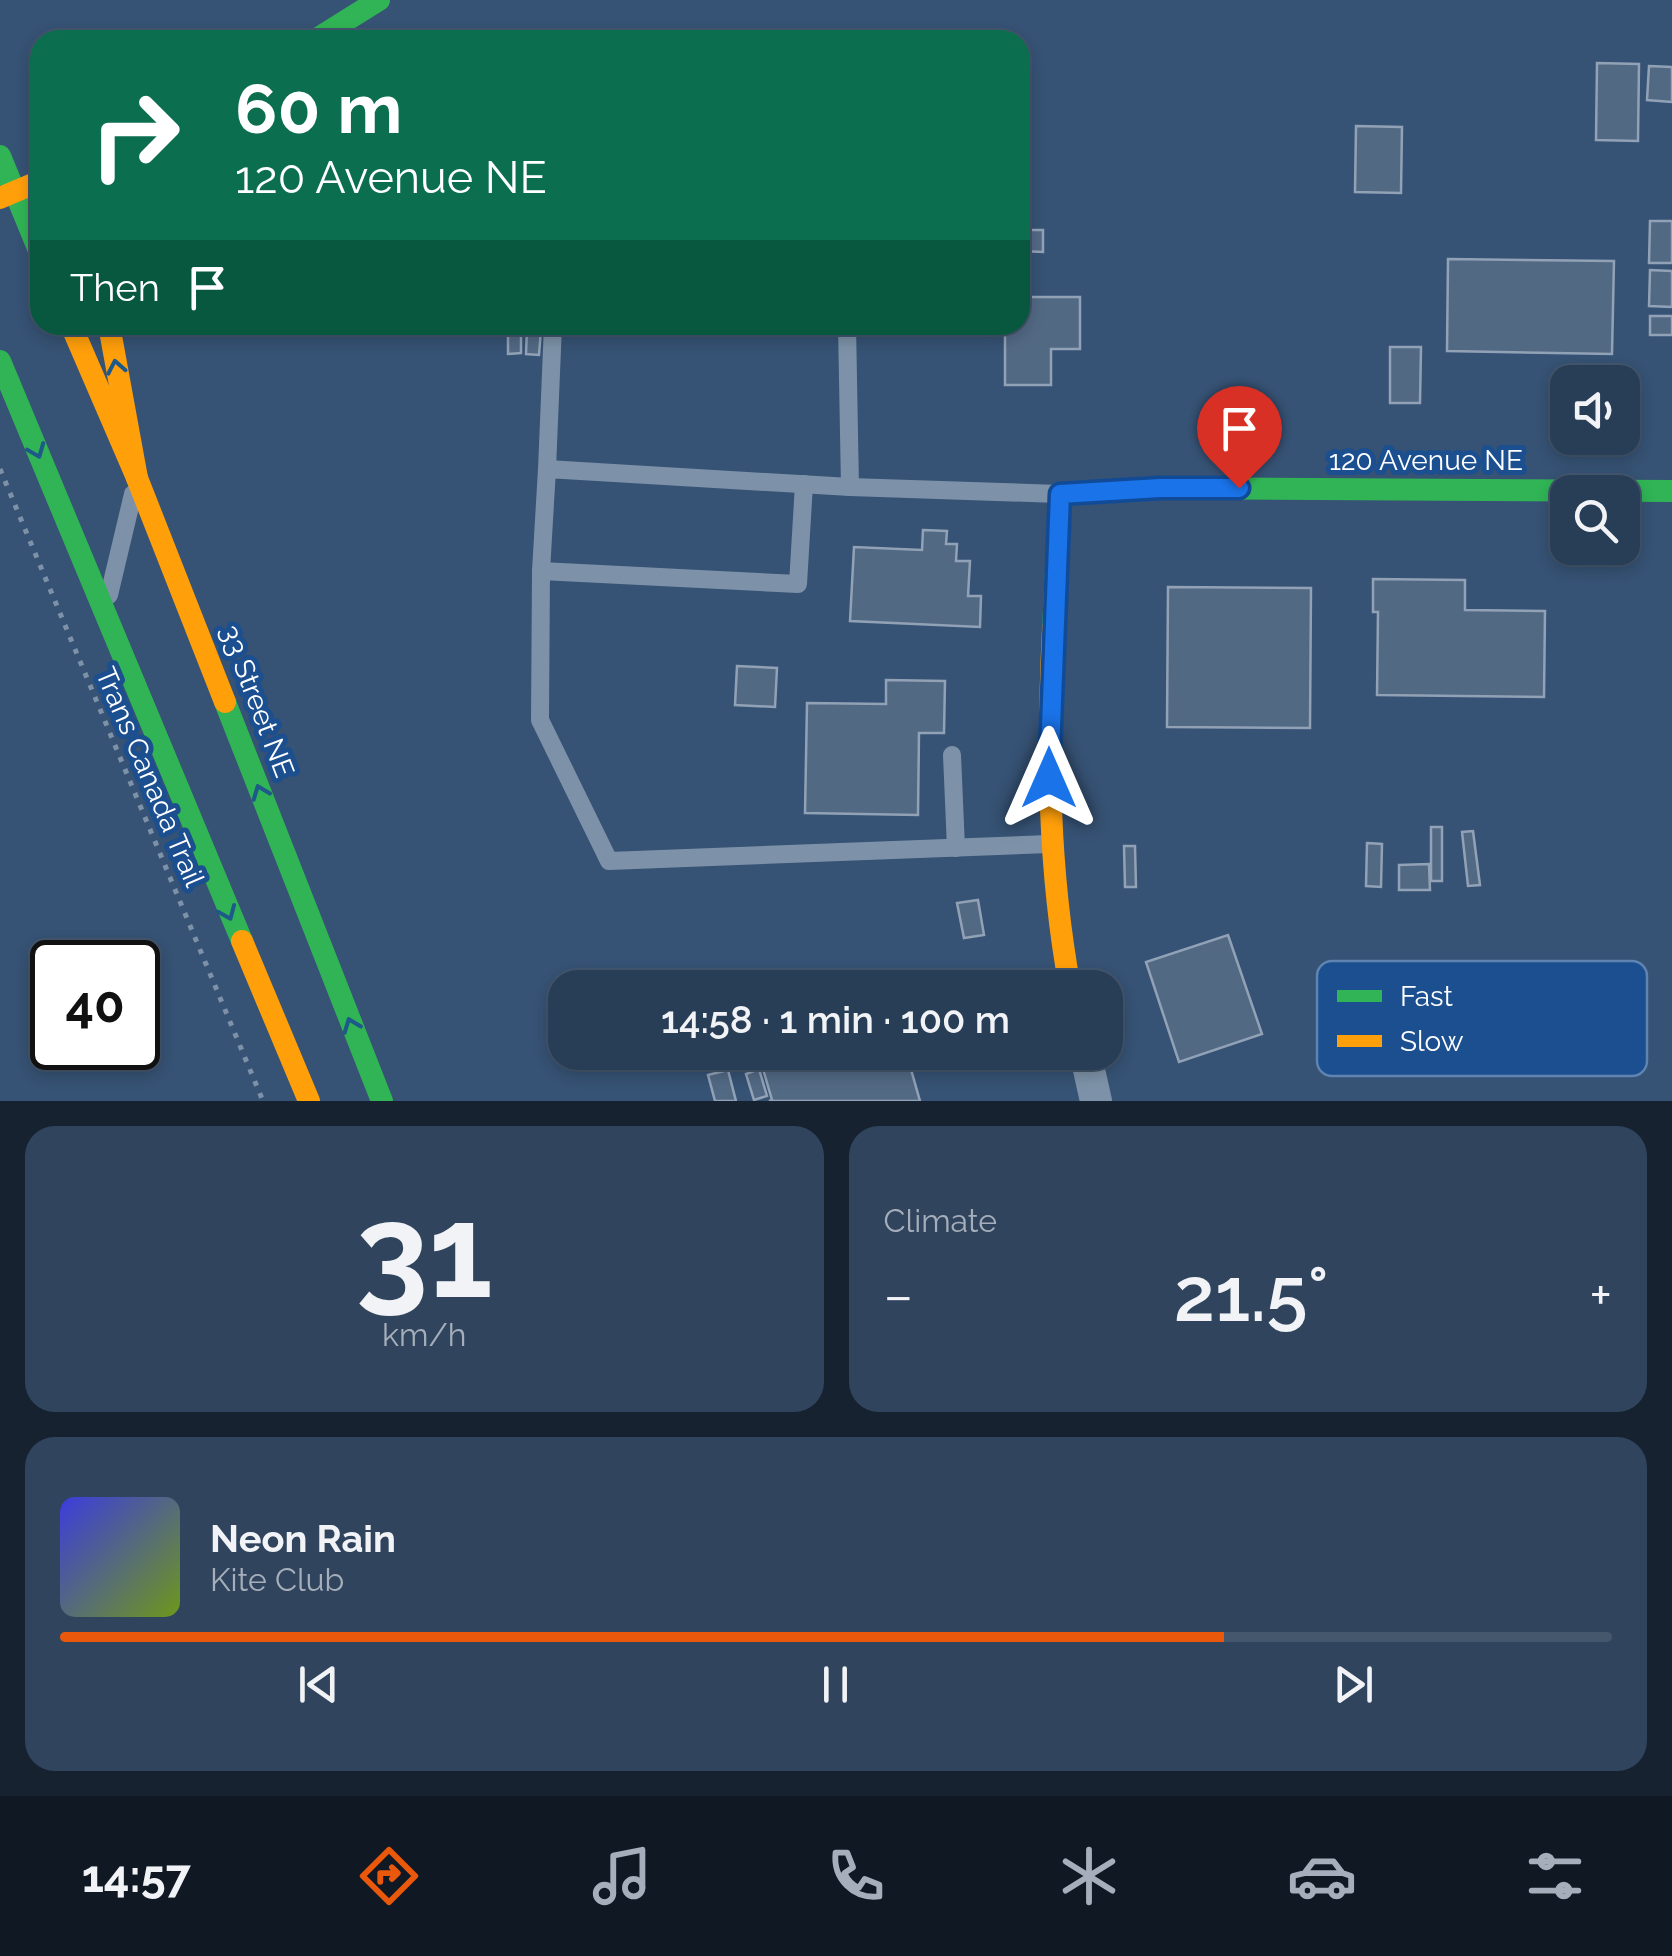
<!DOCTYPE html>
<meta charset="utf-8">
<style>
:root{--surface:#283e57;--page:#30455d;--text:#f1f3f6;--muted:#a5aeba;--line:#44576d;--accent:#ea580c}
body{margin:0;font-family:Raleway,sans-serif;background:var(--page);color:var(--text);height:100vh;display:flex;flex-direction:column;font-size:38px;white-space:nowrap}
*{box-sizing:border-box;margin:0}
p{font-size:32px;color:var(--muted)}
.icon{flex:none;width:55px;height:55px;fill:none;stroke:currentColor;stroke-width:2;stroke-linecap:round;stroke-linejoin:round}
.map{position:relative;height:1101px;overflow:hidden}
.sheet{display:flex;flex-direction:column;gap:25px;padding:25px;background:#162230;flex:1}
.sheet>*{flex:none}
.top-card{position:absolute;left:30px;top:30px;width:1000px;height:305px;border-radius:30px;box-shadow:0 5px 15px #0003,0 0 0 2px var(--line);background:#0b6e4f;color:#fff;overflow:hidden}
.tools{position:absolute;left:1550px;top:365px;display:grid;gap:20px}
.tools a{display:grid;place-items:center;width:90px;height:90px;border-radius:20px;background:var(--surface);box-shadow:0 5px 15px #0003,0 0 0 2px var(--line);font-size:50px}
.speed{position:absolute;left:30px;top:940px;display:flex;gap:20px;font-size:50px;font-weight:700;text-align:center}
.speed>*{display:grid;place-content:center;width:130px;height:130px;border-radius:50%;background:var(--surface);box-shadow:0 5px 15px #0003,0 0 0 2px var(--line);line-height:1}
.speed .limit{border:5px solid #111;border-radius:15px;background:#fff;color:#111}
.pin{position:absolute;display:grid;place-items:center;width:85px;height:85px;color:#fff;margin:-102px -42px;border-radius:50% 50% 50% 0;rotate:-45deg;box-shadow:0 0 10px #0007}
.pin .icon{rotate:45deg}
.me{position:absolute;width:110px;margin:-55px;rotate:0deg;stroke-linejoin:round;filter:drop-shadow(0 0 8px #0008)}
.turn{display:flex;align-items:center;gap:35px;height:210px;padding:0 40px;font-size:45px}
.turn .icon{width:130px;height:130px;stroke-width:2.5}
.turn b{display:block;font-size:70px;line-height:85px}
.then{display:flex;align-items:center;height:95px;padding:0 40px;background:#0003;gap:20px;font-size:38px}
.big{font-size:75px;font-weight:600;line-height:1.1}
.sheet .widget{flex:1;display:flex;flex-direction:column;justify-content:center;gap:15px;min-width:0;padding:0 35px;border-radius:30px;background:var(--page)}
.sheet .dial{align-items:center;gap:0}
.dial b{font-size:130px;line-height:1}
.song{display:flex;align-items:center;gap:30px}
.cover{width:120px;height:120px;border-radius:15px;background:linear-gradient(135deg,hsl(240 70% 55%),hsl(80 70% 35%))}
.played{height:10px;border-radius:5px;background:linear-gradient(90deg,var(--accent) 75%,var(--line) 75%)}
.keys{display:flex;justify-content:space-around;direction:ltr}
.heat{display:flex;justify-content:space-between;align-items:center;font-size:55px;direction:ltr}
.sheet .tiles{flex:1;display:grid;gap:25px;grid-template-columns:1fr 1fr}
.widget:last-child{grid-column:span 2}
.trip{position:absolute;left:548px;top:970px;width:575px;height:100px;border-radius:30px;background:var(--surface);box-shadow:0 5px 15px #0003,0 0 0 2px var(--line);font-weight:600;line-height:100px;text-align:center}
.tab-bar{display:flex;height:160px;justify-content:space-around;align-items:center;background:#101923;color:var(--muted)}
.tab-bar .icon{width:70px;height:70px}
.tab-bar .on{color:var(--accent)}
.tab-bar b{font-size:45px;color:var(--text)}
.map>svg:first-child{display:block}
.building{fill:#526984;stroke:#92a2b6;stroke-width:2.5}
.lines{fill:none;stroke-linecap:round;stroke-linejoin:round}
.path{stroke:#7d92a8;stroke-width:5;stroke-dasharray:5 8;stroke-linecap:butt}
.lane{stroke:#7d92a8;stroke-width:18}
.street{stroke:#7d92a8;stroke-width:32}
.fast{stroke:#30b455;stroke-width:22}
.slow{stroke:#ff9f0a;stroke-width:22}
.oneway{stroke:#1d5989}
.route-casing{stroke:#114b97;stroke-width:25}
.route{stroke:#1a73e8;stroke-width:18}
.labels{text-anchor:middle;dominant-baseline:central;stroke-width:10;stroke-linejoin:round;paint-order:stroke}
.street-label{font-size:28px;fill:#fff;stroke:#1b4f8f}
.key{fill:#1b4f8f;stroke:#5f84b1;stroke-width:2.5}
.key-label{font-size:28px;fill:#fff}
</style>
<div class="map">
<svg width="1672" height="1101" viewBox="0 0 1672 1101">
<rect width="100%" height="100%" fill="#365274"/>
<g class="building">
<path d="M1597,63L1639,64L1638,141L1596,140Z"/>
<path d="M1649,66L1672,67V102L1647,100Z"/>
<path d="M1356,126L1402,127L1401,193L1355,192Z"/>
<path d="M1650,221H1672V263H1649Z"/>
<path d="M1020,230H1043V252L1020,251Z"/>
<path d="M1448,259L1614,261L1612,354L1447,351Z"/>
<path d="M1650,270L1672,271V307L1649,306Z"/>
<path d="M1020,297H1080V349H1051V385H1005V325H1020Z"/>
<rect x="1650" y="316" width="22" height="19"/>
<path d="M508,327H521V353L508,354Z"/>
<path d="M527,328L541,329L539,355L526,354Z"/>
<path d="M1390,347H1421L1420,403H1390Z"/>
<path d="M923,530L947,531L946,544H957L956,561H970L968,596H981L980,627L850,621L854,547L922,550Z"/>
<path d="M1373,579L1465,580V610L1545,611L1544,697L1377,695L1378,612H1373Z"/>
<path d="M1168,587L1311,588L1310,728L1167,727Z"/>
<path d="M737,666L777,668L775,707L735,705Z"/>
<path d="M886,680L945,681L944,733H919L918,815L805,813L807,703L886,704Z"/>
<rect x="1431" y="827" width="11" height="54"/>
<path d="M1473,831L1480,885L1468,886L1462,832Z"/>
<path d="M1367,843L1382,844L1381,887L1366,886Z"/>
<path d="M1124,846H1135L1136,887H1125Z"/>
<path d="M1429,864L1430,890H1399V865Z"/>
<path d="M978,900L984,935L964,938L957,903Z"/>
<path d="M1228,935L1262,1034L1179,1062L1146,962Z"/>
<path d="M820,1052H906L920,1101H769L772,1100L763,1069Z"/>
<path d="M759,1069L767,1096L754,1100L746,1074Z"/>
<path d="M728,1070L736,1101H715L708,1075Z"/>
</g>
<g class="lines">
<path class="path" d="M0,469L263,1101"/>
<g class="lane">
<path d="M847,325L850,487"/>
<path d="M547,469L553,325"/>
<path d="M541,571L798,584L804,484"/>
<path d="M109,595L133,494"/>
<path d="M952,755L956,848"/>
<path d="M1049,844L609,861L540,720L541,571L547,469L850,487L1059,494"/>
</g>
<path class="street" d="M1085,1052L1096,1101"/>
<g class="fast">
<path d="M315,40L379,0"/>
<path d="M0,156L40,253"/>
<path d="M0,361L242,941"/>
<path d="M1053,628L1060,494L1160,488L1672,491"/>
<path d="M225,702L382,1101"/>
</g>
<g class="slow">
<path d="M0,198L40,181"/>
<path d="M71,325L137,478L225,702"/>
<path d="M109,325L137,478"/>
<path d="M1053,628C1047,750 1048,868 1070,988"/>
<path d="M242,941L309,1101"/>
</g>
</g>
<defs><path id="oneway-chevron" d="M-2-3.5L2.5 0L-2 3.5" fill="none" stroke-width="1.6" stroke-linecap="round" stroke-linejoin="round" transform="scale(2.5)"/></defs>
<g class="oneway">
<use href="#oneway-chevron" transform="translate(116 367) rotate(-101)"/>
<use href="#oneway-chevron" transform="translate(37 451) rotate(68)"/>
<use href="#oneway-chevron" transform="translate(260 792) rotate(-111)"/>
<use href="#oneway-chevron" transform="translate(228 913) rotate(67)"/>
<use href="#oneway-chevron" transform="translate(351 1025) rotate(-111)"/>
</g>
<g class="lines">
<defs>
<path id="route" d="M1049,778L1060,494L1160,488H1239"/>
</defs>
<use href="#route" class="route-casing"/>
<use href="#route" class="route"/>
</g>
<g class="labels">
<g class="street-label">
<text x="1426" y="460">120 Avenue NE</text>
<text transform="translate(257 701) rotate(69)">33 Street NE</text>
<text transform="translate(150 777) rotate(67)">Trans Canada Trail</text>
</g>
</g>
<rect x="1317" y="961" width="330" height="115" rx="15" class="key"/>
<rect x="1337" y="990" width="45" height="12" fill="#30b455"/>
<rect x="1337" y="1035" width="45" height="12" fill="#ff9f0a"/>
<g class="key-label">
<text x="1400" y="1006">Fast</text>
<text x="1400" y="1051">Slow</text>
</g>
</svg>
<div class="tools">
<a><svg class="icon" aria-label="sound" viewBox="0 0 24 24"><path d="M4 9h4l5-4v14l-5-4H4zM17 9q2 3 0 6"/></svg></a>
<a><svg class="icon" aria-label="search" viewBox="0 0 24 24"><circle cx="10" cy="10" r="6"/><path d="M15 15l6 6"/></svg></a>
</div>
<div class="speed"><div class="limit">40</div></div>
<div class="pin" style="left:1239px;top:488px;background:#d93025"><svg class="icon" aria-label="arrive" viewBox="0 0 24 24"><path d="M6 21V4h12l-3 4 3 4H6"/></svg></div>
<svg class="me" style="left:1049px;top:778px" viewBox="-20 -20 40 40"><path d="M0-17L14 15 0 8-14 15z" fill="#1a73e8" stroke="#fff" stroke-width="4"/></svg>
<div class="trip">14:58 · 1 min · 100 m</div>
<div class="top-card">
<div class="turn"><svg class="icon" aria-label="right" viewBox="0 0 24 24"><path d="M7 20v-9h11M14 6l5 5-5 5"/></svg><div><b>60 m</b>120 Avenue NE</div></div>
<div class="then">Then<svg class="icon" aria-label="arrive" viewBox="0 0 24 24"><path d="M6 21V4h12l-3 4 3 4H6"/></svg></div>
</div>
</div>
<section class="sheet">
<div class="tiles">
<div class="widget dial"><b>31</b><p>km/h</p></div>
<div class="widget"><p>Climate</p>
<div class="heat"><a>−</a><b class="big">21.5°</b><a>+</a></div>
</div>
<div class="widget">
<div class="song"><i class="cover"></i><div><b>Neon Rain</b><p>Kite Club</p></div></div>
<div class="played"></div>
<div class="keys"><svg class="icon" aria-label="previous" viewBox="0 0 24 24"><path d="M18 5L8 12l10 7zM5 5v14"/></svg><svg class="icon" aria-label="pause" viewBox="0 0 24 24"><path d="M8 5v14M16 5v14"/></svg><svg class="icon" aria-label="next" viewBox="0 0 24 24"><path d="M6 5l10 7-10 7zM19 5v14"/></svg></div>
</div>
</div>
</section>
<nav class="tab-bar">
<b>14:57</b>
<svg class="icon on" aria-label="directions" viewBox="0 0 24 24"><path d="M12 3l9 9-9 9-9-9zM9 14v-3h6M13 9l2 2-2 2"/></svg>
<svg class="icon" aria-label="music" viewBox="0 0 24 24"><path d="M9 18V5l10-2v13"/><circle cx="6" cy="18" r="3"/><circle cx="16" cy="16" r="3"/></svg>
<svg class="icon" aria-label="phone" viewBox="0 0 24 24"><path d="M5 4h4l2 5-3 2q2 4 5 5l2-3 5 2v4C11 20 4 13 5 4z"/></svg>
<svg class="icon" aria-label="climate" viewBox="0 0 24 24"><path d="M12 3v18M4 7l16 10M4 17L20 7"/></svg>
<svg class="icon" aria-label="car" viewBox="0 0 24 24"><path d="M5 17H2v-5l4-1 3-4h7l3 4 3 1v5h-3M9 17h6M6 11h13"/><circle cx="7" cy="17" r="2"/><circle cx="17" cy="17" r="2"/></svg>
<svg class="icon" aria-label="filters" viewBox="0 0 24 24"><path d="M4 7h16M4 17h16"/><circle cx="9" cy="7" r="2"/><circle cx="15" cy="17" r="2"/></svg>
</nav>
